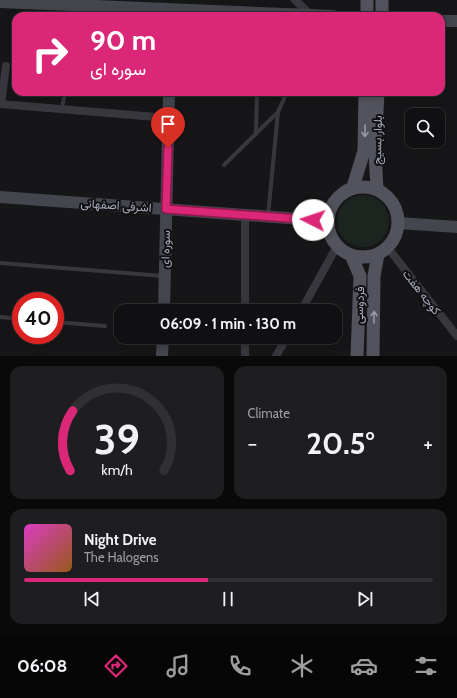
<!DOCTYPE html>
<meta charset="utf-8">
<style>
:root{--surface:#101012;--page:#1e1e20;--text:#f1f3f6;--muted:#9c9d9f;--line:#303032;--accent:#db2777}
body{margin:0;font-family:Cabin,Vazirmatn,sans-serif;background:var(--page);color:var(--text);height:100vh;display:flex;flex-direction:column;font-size:15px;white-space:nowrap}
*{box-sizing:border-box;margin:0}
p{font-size:13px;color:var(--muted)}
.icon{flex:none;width:22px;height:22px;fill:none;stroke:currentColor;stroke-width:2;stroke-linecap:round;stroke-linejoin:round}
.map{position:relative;height:356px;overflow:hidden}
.drawer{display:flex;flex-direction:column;gap:10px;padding:10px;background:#09090a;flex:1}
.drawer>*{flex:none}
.top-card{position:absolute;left:12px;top:12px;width:433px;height:84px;border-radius:12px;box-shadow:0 2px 10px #0003,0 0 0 1px var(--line);background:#db2777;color:#fff;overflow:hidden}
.controls{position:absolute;left:405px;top:108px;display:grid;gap:8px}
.controls a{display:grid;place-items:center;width:40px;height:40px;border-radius:8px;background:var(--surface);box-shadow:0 2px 10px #0003,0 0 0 1px var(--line);font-size:20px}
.speed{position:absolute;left:12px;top:292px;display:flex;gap:8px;font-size:20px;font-weight:700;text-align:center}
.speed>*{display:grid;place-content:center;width:52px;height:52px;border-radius:50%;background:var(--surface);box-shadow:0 2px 10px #0003,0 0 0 1px var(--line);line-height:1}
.speed .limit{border:6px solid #d22;background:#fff;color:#111}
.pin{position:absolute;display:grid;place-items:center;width:34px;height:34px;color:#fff;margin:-41px -17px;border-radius:50% 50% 50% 0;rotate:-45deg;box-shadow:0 0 4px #0007}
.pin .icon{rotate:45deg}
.me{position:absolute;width:44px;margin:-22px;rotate:274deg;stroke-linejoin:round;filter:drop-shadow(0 0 3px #0008)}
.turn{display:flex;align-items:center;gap:14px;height:84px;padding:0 12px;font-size:18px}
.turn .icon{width:52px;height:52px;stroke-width:2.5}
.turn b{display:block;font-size:28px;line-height:34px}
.big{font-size:30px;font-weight:700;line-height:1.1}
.drawer .widget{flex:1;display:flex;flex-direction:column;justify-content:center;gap:6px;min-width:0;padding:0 14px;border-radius:12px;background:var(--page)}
.drawer .dial{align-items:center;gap:0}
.dial svg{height:104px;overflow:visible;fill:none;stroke:var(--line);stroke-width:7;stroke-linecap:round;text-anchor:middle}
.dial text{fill:var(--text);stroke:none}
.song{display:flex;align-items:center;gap:12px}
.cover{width:48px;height:48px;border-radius:6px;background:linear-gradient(135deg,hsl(310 70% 55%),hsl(30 70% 35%))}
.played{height:4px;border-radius:2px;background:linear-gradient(90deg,var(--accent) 45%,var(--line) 45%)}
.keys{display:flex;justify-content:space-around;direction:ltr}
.heat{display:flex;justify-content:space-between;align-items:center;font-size:22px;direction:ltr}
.drawer .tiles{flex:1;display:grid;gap:10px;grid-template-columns:1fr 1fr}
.widget:last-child{grid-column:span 2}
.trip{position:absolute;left:114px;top:304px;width:228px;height:40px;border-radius:12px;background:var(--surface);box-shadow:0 2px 10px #0003,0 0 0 1px var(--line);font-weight:700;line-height:40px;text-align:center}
.tabs{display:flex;height:64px;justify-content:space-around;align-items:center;background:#060607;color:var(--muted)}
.tabs .icon{width:28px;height:28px}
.tabs .active{color:var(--accent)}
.tabs b{font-size:18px;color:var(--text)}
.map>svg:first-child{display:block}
.green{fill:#1b241e}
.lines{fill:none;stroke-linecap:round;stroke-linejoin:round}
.lane{stroke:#37373e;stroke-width:4}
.street{stroke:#37373e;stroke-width:8}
.secondary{stroke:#44464e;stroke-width:12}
.primary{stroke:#52535d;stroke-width:13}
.oneway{stroke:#9699a7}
.route-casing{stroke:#8e194d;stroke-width:10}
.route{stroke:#db2777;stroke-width:7}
.labels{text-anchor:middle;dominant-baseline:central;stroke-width:4;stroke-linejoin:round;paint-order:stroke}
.street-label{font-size:12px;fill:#a7aaba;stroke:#111113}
</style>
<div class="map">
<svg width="457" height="356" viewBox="0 0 457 356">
<rect width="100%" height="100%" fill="#161618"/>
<circle class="green" cx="363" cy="221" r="26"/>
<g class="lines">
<g class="lane">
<path d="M79,16L80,8"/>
<path d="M62,108L65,92"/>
<path d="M256,134L257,92"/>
<path d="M224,165L278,112"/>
<path d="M268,216L278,112L287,92"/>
<path d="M0,263L163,276"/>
<path d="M0,317L21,319"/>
<path d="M55,322L105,326"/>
</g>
<g class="street">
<path d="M295,0L311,15"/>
<path d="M0,104L168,118"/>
<path d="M1,104L6,66"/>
<path d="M245,215V311"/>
<path d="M388,248L457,336"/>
<path d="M301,311L337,246"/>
<path d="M245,337V356"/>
<path d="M276,356L287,337"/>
</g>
<g class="secondary">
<path d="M0,2L333,16"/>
<path d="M441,21H457"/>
<path d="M0,197L328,221"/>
<path d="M399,223L457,227"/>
<path d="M164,311L169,92"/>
<path d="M162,356L163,337"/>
</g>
<g class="primary">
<path d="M367,16V0"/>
<path d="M382,16V0"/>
<circle cx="363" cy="222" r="35"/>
<path d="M353,187L364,151L365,92"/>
<path d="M377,189L375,153L378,92"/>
<path d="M351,255L360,276L357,356"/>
<path d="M373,356L374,276L378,254"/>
</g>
</g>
<defs><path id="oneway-shaft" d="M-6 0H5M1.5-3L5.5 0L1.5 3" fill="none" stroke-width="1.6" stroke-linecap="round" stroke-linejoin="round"/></defs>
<g class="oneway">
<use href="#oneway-shaft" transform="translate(365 131) rotate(91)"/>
<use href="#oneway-shaft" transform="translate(374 317) rotate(-89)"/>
</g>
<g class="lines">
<defs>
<path id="route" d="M168,148L166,209L313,220"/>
</defs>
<use href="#route" class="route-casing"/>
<use href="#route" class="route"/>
</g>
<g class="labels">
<g class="street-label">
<text transform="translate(377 140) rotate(-89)">بلوار بسیج</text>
<text transform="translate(116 205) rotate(4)">اشرفی اصفهانی</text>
<text transform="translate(165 249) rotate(-88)">سوره ای</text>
<text transform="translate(422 292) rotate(52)">کوچه هفت</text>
<text transform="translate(359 305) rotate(-88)">فردوسی</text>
</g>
</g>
</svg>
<div class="controls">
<a><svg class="icon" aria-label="search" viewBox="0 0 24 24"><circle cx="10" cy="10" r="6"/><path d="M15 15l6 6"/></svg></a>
</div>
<div class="speed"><div class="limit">40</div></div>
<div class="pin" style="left:168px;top:148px;background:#d93025"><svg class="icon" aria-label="arrive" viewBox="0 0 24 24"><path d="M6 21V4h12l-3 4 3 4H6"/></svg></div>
<svg class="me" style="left:313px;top:220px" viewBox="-20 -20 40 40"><circle r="19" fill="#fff"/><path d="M0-13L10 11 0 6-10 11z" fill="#db2777"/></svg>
<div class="trip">06:09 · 1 min · 130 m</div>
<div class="top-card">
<div class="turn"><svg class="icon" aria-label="right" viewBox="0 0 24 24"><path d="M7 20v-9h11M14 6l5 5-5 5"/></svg><div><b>90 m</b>سوره ای</div></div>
</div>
</div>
<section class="drawer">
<div class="tiles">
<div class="widget dial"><svg viewBox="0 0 100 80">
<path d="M14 69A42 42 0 1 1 86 69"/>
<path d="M14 69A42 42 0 0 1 16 23" stroke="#db2777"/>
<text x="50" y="56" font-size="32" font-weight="700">39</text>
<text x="50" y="72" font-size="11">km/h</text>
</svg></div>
<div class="widget"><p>Climate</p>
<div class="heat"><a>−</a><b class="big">20.5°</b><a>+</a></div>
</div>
<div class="widget">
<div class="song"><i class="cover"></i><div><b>Night Drive</b><p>The Halogens</p></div></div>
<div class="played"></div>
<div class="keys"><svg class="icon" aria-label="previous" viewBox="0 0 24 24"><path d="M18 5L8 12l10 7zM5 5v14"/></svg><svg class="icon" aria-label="pause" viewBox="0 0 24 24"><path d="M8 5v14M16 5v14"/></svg><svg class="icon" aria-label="next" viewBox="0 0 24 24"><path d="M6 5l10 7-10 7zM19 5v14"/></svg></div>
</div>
</div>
</section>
<nav class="tabs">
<b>06:08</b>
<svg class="icon active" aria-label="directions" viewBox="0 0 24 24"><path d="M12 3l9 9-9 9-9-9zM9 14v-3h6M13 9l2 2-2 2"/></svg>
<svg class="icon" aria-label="music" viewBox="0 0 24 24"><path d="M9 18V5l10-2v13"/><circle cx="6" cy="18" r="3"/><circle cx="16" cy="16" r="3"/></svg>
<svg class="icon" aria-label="phone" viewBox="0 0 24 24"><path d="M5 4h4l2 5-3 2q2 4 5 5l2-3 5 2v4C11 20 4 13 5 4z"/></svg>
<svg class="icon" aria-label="climate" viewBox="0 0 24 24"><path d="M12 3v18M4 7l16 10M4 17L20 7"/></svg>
<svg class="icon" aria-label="car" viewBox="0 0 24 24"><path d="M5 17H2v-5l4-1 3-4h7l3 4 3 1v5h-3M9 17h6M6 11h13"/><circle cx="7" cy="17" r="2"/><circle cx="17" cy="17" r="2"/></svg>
<svg class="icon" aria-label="filters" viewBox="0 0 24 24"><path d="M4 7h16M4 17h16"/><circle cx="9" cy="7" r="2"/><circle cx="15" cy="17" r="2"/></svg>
</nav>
